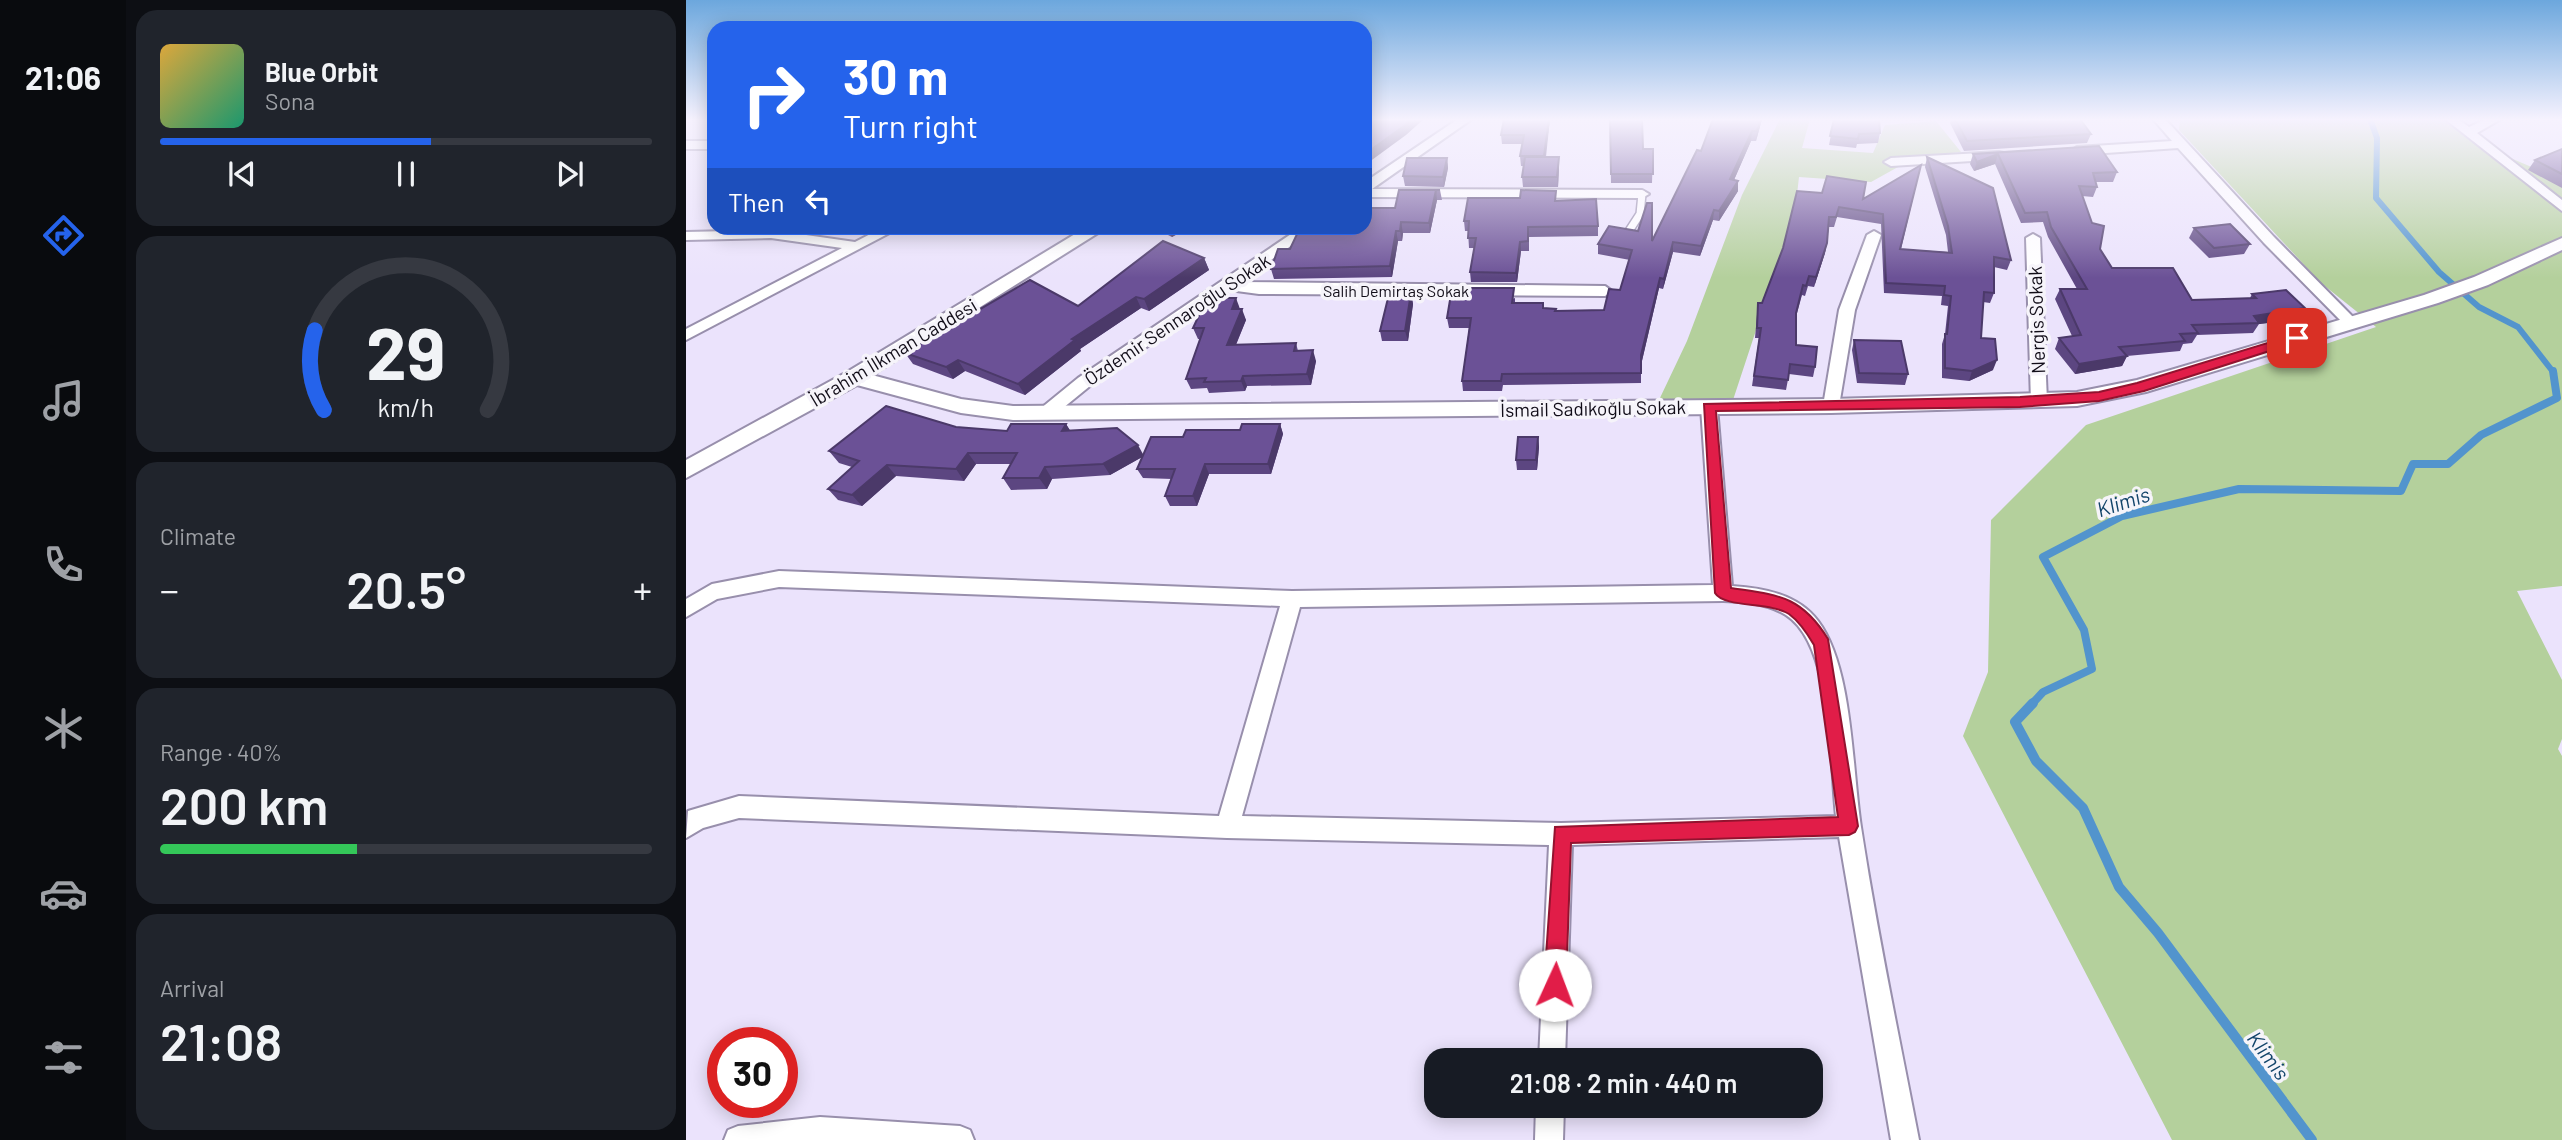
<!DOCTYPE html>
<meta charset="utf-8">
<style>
:root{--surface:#171b24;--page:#20242c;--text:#f1f3f6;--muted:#9ea1a6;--line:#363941;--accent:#2563eb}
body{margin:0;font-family:Barlow,sans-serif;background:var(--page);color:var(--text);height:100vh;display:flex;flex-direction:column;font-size:26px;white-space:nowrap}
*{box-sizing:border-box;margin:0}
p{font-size:23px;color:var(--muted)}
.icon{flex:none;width:38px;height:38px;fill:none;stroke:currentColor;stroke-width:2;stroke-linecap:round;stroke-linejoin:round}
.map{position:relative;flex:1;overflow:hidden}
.details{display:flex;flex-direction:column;gap:10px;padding:10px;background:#0d0f14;width:560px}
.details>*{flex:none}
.guide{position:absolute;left:21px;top:21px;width:665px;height:214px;border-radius:21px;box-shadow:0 4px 18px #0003;background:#2563eb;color:#fff;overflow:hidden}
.speed{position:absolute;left:21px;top:1027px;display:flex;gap:14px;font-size:35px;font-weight:700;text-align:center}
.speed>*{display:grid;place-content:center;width:91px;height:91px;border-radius:50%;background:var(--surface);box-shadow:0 4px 18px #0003;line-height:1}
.speed .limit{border:10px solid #d22;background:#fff;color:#111}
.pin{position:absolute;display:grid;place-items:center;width:60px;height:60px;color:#fff;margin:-30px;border-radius:14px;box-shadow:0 4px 10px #0006}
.me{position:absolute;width:77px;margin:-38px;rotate:2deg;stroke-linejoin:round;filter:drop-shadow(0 0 5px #0008)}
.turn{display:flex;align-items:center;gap:24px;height:147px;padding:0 21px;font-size:32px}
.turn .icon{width:91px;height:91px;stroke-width:2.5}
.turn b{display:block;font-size:49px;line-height:60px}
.then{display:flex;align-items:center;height:66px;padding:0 21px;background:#0003;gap:14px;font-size:26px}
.big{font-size:52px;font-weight:600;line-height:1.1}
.details .card{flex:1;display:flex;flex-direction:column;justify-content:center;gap:10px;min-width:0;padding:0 24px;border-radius:21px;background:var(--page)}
.details .dial{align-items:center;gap:0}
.dial svg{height:182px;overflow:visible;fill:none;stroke:var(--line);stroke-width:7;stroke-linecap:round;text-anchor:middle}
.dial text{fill:var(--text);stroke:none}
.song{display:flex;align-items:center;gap:21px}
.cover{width:84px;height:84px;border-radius:10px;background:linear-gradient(135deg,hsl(40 70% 55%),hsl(160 70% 35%))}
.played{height:7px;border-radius:4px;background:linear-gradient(90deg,var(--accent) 55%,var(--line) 55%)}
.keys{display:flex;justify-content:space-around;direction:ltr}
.heat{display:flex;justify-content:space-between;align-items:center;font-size:38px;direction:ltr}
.charge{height:10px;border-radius:5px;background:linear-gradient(90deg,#34c759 40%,var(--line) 0)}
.trip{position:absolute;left:738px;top:1048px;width:399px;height:70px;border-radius:21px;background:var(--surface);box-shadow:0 4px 18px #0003;font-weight:600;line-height:70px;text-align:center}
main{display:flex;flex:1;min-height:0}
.tab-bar{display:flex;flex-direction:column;width:126px;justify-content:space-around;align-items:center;background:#090b0e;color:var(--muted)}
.tab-bar .icon{width:49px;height:49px}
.tab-bar .current{color:var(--accent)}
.tab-bar b{font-size:32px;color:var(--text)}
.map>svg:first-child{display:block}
.green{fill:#b4d09c}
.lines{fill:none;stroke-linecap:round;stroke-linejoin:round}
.stream-far2{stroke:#5294cd;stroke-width:6}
.stream-far1{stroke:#5294cd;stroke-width:8}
.stream{stroke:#5294cd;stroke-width:10}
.service-casing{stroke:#988fac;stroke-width:10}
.minor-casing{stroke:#988fac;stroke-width:4}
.tertiary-casing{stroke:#988fac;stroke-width:4}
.service{stroke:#fff;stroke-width:7}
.minor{fill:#fff;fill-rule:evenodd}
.tertiary{fill:#fff;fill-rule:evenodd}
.wall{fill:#5c4681}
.shaded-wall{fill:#4b3969}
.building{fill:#6b5196;stroke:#4b3969;stroke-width:2}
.route{fill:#e11d48;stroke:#92132f;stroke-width:2}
.labels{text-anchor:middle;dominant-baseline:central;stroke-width:7;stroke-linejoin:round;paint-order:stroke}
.far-street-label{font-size:16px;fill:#110d18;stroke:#f6f4fa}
.street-label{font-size:19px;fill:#110d18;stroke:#f6f4fa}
.water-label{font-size:21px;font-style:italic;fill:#12446a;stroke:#f6f4fa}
</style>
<main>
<nav class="tab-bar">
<b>21:06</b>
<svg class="icon current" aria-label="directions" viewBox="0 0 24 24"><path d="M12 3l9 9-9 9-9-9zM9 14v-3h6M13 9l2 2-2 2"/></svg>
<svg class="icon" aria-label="music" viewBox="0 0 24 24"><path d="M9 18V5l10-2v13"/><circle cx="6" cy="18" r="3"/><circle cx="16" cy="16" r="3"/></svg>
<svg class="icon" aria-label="phone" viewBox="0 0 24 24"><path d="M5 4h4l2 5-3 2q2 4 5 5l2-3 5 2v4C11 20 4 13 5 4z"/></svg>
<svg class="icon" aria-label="climate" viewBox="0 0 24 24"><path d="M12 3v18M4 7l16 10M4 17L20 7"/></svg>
<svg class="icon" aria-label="car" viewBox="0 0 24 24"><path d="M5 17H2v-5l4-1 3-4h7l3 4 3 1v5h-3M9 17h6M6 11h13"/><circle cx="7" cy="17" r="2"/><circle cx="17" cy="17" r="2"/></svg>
<svg class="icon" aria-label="filters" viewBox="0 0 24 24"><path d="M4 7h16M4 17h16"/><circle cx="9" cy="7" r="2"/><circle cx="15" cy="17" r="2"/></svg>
</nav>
<section class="details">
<div class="card">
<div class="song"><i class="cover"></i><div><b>Blue Orbit</b><p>Sona</p></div></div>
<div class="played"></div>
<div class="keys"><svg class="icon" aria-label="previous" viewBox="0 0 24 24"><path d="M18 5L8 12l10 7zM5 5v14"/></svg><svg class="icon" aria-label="pause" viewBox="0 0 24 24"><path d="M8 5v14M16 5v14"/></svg><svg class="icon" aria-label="next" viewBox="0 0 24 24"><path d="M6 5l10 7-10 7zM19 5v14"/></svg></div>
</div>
<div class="card dial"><svg viewBox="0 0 100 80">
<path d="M14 69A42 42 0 1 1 86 69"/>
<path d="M14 69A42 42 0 0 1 10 34" stroke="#2563eb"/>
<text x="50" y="56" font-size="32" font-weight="700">29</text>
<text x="50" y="72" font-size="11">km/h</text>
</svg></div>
<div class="card"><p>Climate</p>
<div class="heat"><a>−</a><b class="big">20.5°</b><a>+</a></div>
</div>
<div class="card"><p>Range · 40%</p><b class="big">200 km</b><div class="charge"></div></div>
<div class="card"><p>Arrival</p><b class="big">21:08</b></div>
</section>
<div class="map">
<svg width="1876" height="1140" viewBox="0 0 1876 1140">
<rect width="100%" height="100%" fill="#ebe3fc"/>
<g class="green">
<path d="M1094,119H1124L1116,148L1187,153L1199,125L1250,121L1275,152L1230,157L1185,182L1113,177L1109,212L1047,400H973L1001,341L1056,195Z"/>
<path d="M1494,119H1756L1785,141L1876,180V586L1831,591L1876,680V739L1872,749L1876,756V1140H1486L1277,736L1302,672L1305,520L1400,425L1690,327L1635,283L1493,130Z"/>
</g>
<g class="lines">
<path class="stream-far2" d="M1684,119L1691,138L1690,198L1753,272L1793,307L1832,327L1868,373"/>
<path class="stream-far1" d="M1345,705L1357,692L1406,669L1398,630L1357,557L1436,516L1553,489L1715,491L1727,464H1762L1795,435L1871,398L1867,371"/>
<path class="stream" d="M1347,703L1329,722L1350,761L1397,808L1433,887L1472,933L1626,1140"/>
<defs>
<path id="service" d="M941,234L954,214L956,194"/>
<g id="minor">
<path d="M772,119H786L686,189L956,190L963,194L956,198L679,197V182Z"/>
<path d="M1467,119H1479L1588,237L1668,318V324H1658L1578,243L1492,148L1391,155L1385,151L1391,147L1486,141Z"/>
<path d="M1759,119H1772L1783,127L1800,119H1815L1791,133L1876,200V211Z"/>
<rect x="0" y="141" width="28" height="8"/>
<path d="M1313,152L1318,153V159L1205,166L1198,162L1205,158Z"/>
<path d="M196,228H213L0,340V329L156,248L85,238L0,240V232L85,230L169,242Z"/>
<path d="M614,228H630L554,282L919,286L926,291L919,296L573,294L543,290L404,386L366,417H354L352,413L354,409L392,378Z"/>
<path d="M1188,231L1195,235L1169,310L1153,406L1145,412L1137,406L1153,310L1181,235Z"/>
<path d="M1347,234L1354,238L1361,401L1353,407L1345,401L1340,238Z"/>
<path d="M1023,401L1031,407L1046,586C1077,588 1112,594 1132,621C1167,667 1166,769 1175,827C1191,932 1213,1036 1233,1140H1205L1153,837L886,845L879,1060H853L863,845L541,838L53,818L17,828L0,838L2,811L53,796L533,816L594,606L93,587L31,599L0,617V599L26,584L93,571L606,591L1027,585L1015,407ZM1037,601C1058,602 1081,603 1100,615C1147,645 1144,764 1150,816L875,823L556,816L614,607Z"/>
<path d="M850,1106H878L877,1140H849Z"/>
<path d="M134,1117L274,1126L284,1130L288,1140H38L42,1130L52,1126Z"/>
</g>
<path id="tertiary" d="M399,228H420L186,375L275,399L327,406L1145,399L1391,392L1451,380L1738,295L1788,277L1876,238V250L1802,285L1752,303L1460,392L1391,406L1145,413L327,420L275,413L171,385L0,478V460L161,372Z"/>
</defs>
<use href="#service" class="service-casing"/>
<use href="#minor" class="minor-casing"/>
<use href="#tertiary" class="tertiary-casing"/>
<use href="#service" class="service"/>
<use href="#minor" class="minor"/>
<use href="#tertiary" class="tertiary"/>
</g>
<g class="wall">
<path d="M818,119H864L860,157L873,167L872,187H837L836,177L838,166H835L834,156L836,144H816L815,135Z"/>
<path d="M924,119L957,149H967L966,183H925Z"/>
<path d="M1027,119H1076L1070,141H1065L1048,180L1052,191L1033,221L1027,220L1014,256L987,252L977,289L973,288L955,365V383L817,385L816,391H777L776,381L783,328H763L761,318L829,298V303H857L858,308L870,311L918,310L934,290L944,260L912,254V244L966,241L1015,151Z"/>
<path d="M1148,119L1194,133L1192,143L1171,144L1170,148L1143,145Z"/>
<path d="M1212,119H1235L1234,121Z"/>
<path d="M1265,119H1394L1405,134L1401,143L1278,151L1264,123Z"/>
<path d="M1413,146L1431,172L1427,182H1410L1411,187L1407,197L1396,196L1414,249L1426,268L1506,300L1564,298L1566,294L1619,308L1613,319L1573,324L1567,333L1511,335L1506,343L1497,344L1494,351L1441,356L1436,366L1389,374L1369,349L1373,338L1386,336L1369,299L1374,289H1391L1362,237L1357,222L1335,223L1309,164L1288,171L1284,164L1287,154Z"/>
<path d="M1876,149V188L1842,170L1849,160Z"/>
<path d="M1241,157L1325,260L1321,270L1308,267V293L1304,303L1297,302L1295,338L1307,370L1283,381L1256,378V344L1259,334L1262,306L1255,305L1256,296L1198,293L1195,224L1151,217L1148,227H1143L1139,253L1128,287L1122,286L1119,296L1116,295L1110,317V345L1129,367L1127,377L1103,374L1100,390L1066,386L1073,338H1069L1072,303H1076L1097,248L1111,191L1177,199L1235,165L1215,249L1262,252L1260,235L1239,167Z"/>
<path d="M761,158L762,168L758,187L719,186L717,176Z"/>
<path d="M713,190H754L756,200H751L744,233H717L716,241H712L706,277L588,279L585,269L604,249L642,232L709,208Z"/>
<path d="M870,201L912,226V236L843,237V251H835L831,282H785L784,272L788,248H783L782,231H779L778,221Z"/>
<path d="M468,228H502L486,237Z"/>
<path d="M1508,228L1564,244L1558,254L1523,258L1503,238Z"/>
<path d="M518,258L523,270L463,311L455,308L394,349L395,351L339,395L279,371L267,379L227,364L219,353L392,306Z"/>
<path d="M725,293L727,304L722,341H696L694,331Z"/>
<path d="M554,309L560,320L550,345L610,343L612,351L630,361L625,385L561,386L559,391L523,393L521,388L505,389L500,379L514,339H512L507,328Z"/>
<path d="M1168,340L1222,374L1219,385L1171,383L1166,350Z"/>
<path d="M380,424L384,431L457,455L497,437L594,424L597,434L585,474H523L511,506H484L479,496L486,479L457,478L451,469L456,457L424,475L366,479L361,489L325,490L317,478L325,464H290L278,481L210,476L176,506L152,500L142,489L166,467L153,463L143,451L270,427L321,431Z"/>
<path d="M852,437L853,447L851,470H831L830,460Z"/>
</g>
<g class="shaded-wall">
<path d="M726,119H738L720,135L679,165V154Z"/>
<path d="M863,119H864L858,166V156Z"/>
<path d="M1075,119H1076L1070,141L1071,131Z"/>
<path d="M1066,131L1065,141L1044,189V179Z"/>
<path d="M1312,154L1309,164L1288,171L1291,162Z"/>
<path d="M873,157V167L872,187L871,177Z"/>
<path d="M761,158L762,168L758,187L757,177Z"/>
<path d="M1052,181V191L1033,221V211Z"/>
<path d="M750,190L751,200L744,233L743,223Z"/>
<path d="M1028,210L1027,220L1014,256L1015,246Z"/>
<path d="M715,222L717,233L716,241L714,231Z"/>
<path d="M482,228H502L486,237Z"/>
<path d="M710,231L712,241L706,277L704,266Z"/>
<path d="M834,242L835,251L831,282L830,273Z"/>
<path d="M987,242V252L977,289L978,279Z"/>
<path d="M1141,243L1139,253L1128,287L1130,277Z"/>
<path d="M518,258L523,270L463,311L458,299Z"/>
<path d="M974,278L973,288L955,365V355Z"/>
<path d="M725,293L727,304L722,341L719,331Z"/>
<path d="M450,297L455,308L394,349L395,351L339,395L332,384L386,339Z"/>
<path d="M550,298L554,309H546Z"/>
<path d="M1619,308L1613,319L1573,324V323L1568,316Z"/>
<path d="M556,309L560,320L545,356L541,345Z"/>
<path d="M627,350L630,361L625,385L621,374Z"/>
<path d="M1441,356L1436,366L1389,374L1393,364Z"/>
<path d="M272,360L279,371L267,379L260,367Z"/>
<path d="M1311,360L1307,370L1283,381L1286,371Z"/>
<path d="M557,376L561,386L559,391L555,381Z"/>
<path d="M380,424L387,435L376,431Z"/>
<path d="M594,424L597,434L585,474L582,464Z"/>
<path d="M852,437L853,447L851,470L850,460Z"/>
<path d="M452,445L458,456L424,475L417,464Z"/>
<path d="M282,453L290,464L278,481L270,469Z"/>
<path d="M519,464L523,474L511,506L507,496Z"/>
<path d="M201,465L210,476L176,506L166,495Z"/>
<path d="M359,467L366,479L361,489L353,478Z"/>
</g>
<g class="building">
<path d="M679,119H726L718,126L679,154Z"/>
<path d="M818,119H863L858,156H834L838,135H815Z"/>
<path d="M924,119H956L957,149H967V174H925Z"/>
<path d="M1027,119H1075L1071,131H1066L1044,179L1052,181L1033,211L1028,210L1015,246L987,242L978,279L974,278L955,355V373L816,374L815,381H776L785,318H761L766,288H828L826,303H857V308L870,309L869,311L918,310L923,289L934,290L946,250L912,244L923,226L952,231L961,203H966V241L1011,150L1015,151Z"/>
<path d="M1148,119H1193L1194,133L1173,134L1172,139L1144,136Z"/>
<path d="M1269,119H1394L1405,134L1281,141Z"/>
<path d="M1413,146L1431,172L1407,173L1411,187L1393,186L1406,223L1418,226L1414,249L1426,268H1487L1506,300L1570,298L1566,294L1600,290L1619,308L1568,316L1573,323L1506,325L1512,333L1494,334L1499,341L1433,347L1441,356L1393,364L1373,338L1395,335L1374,289H1401L1365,227L1361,212L1339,213L1312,154L1291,162L1287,154Z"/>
<path d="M1876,149V174L1849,160Z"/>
<path d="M839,157H873L871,177H836Z"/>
<path d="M1241,157L1307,188L1325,260L1308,257V293L1298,292L1295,338L1309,339L1311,360L1286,371L1259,368V334H1261L1265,296L1258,295L1259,286L1200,283L1197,214L1153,207L1150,217H1143L1141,243L1130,277L1123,276L1120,286L1117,285L1110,313V345L1131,347L1129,367L1104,364L1102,380L1068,376L1075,328H1071L1072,303H1076L1097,248L1111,191L1136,193L1141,176L1180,182L1177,199L1235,165L1214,249L1266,253L1262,226Z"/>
<path d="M721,158H761L757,177L717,176Z"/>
<path d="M713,190H754H750L743,223L715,222L714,231H710L704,266L585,269L592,249H604L612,232H642L644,228H679V208H709Z"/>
<path d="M835,190L870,191L869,201L910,199L912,226L842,227V241L834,242L830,273L784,272L790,238H782L783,221H778L782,198H834Z"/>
<path d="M1544,224L1564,244L1528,248L1508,228Z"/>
<path d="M477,241L518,258L458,299L450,297L386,339L389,340L332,384L272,360L260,367L219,353L344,280L392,306Z"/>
<path d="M725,293L719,331H694L703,294Z"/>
<path d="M521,298H550L546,309H556L541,345L610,343L608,351L627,350L621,374L557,376L555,381L518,382L520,378L500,379L518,328H507Z"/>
<path d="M1168,340L1215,341L1222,374L1173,373Z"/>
<path d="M200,406L270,427L321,431L325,424H380L376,431L431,428L452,445L417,464L359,467L353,478H317L331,453H282L270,469L201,465L166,495L142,489L173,461L143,451Z"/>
<path d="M556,424H594L582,464H519L507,496H479L489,469H451L465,437H497L500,430H554Z"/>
<path d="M832,437H852L850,460H830Z"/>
</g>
<linearGradient id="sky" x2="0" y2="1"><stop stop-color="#6ca7dd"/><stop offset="0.43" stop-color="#f6f2fe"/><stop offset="1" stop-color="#f6f2fe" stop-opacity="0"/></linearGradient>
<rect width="1876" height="278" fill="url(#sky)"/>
<path class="route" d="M1611,334L1615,335V341L1458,391L1413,401L1334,407L1030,411L1045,588C1091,595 1115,595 1142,639L1172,826L1169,832L1163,835L885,843L880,985L877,992L869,995L862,992L858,985L869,827L1152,817L1128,645C1121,633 1114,622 1103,614C1085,602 1038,608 1029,593L1018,404L1334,397L1413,392L1451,383Z"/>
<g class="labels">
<g class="far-street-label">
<text x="710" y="290">Salih Demirtaş Sokak</text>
</g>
<g class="street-label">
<text transform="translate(491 319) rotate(-34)">Özdemir Sennaroğlu Sokak</text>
<text transform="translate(1350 320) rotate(-92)">Nergis Sokak</text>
<text transform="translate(207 352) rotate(-31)">İbrahim İlkman Caddesi</text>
<text transform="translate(907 408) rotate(-1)">İsmail Sadıkoğlu Sokak</text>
</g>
<g class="water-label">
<text transform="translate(1437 501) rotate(-18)">Klimis</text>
<text transform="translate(1583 1055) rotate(53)">Klimis</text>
</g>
</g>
</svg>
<div class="speed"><div class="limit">30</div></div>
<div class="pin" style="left:1611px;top:338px;background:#d93025"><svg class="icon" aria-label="arrive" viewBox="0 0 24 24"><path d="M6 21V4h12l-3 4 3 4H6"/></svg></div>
<svg class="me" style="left:869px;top:985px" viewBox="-20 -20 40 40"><circle r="19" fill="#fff"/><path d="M0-13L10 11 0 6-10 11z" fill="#e11d48"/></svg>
<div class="trip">21:08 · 2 min · 440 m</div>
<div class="guide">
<div class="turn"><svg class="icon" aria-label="right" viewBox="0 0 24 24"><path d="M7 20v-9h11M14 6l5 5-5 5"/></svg><div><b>30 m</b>Turn right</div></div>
<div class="then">Then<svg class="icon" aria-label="left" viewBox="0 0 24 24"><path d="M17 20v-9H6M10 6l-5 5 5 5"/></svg></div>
</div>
</div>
</main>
